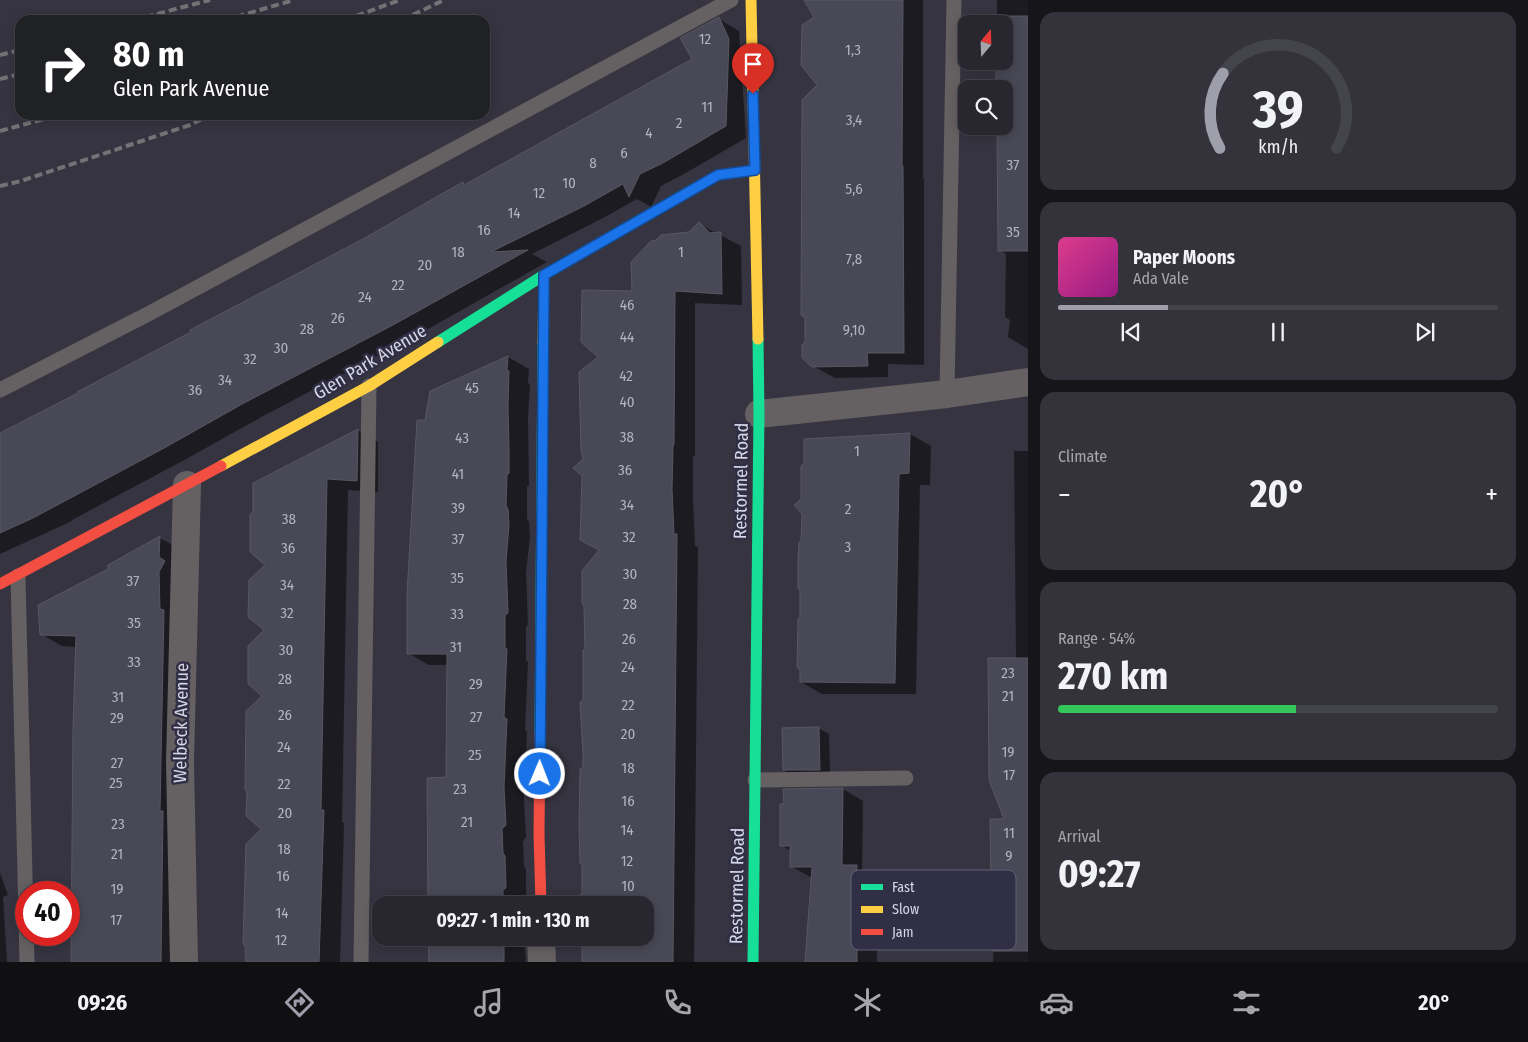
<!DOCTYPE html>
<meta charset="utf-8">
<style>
:root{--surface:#282730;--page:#34333c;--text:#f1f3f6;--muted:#a5a5ab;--line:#44444c;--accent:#9f9eab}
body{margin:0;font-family:"Fira Sans Condensed",sans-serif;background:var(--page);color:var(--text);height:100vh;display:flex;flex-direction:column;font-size:19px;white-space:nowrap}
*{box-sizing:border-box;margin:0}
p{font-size:16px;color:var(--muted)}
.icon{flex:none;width:28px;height:28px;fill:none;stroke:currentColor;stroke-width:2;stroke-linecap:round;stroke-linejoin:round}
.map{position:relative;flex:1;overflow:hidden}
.drawer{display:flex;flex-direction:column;gap:12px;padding:12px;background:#16151a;width:500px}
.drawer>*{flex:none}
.top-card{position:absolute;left:15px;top:15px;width:475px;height:105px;border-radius:15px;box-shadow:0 2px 12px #0003,0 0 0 1px var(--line);background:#202124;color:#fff;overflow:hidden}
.needle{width:32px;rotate:19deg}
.fabs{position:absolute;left:958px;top:15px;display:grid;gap:10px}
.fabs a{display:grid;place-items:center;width:55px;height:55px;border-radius:10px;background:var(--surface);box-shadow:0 2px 12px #0003,0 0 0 1px var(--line);font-size:25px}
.speed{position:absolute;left:15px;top:881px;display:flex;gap:10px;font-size:25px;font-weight:700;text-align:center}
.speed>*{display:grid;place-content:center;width:65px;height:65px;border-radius:50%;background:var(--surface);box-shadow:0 2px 12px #0003,0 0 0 1px var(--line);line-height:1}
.speed .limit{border:8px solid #d22;background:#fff;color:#111}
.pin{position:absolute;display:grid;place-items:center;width:42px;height:42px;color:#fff;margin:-51px -21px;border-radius:50% 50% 50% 0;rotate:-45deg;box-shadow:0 0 5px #0007}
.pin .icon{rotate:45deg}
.me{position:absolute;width:55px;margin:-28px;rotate:1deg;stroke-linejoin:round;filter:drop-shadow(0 0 4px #0008)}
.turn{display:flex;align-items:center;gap:18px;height:105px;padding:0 15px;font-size:22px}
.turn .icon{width:65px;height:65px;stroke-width:2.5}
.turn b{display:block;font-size:35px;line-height:42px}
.big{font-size:38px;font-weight:700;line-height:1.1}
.drawer .card{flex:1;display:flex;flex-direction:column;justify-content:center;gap:8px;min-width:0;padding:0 18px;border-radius:15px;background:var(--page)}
.drawer .dial{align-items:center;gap:0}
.dial svg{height:130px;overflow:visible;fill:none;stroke:var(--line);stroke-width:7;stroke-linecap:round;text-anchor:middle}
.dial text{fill:var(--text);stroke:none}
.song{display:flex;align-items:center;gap:15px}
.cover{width:60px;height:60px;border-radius:8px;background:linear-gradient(135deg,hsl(330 70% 55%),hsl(310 70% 35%))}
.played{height:5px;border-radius:2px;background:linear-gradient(90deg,var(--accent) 25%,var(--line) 25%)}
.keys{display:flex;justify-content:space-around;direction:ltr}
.heat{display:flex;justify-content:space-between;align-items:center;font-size:28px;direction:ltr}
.charge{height:8px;border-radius:4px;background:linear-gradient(90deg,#34c759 54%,var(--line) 0)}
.trip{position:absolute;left:372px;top:896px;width:282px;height:50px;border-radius:15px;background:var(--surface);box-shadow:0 2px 12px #0003,0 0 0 1px var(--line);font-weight:700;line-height:50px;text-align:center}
.menu{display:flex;height:80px;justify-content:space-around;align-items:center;background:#101013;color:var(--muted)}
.menu .icon{width:35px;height:35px}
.menu .selected{color:var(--accent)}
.menu b{font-size:22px;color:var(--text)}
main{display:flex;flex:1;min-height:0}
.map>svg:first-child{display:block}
.shadow{fill:#0007}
.building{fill:#494856;stroke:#585761}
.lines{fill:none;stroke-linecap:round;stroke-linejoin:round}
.lane{stroke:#656162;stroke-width:15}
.street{stroke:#656162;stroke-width:28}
.fast{stroke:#16e098;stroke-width:11}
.slow{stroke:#ffcf43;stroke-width:11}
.jam{stroke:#f24e42;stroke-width:11}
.rail{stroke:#747275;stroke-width:4;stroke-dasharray:8 4;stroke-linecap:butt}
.route-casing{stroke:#114b97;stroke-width:12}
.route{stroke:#1a73e8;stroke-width:9}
.labels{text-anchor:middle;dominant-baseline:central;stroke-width:5;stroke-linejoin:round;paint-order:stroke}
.number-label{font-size:15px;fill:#b4b3c1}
.street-label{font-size:18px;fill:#d8d7e5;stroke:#312f45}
.key{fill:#312f45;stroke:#636175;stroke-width:1}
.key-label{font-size:14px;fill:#d8d7e5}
</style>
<main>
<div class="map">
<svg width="1028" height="962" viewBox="0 0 1028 962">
<rect width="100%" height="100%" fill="#353440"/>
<g class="shadow">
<path d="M805,0H923V178L924,179V365L888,364V377L835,378L813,366L806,342L818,86L816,17Z"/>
<path d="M997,0H1028V349L1008,337L1010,320L1005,317L1006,254L999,250L1004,126V24H997Z"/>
<path d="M719,19L739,31L746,138L684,174L661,186L651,207L637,199L605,217L532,254L547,262L414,337L265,415L188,458L72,520V521L0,554V449L463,184L465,185L694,60Z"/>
<path d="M699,224L741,246L742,305L695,303V456H693V501L695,546L698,547L694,962H583V938H646V905H583L584,700L586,652L601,550L585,460L600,357L656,242L689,233Z"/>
<path d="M508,357L529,369L528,383L530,384L528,418L529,485L527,487V519L529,522L530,537L526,573L528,625L526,627V660L528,662L525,730L527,732L524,800L526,837L523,842L524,866L526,869V900L523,905H430L447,779L448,665H429L408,653L426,421Z"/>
<path d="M357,430L378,442V492L348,490L342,822L344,823L340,962H244L247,845L263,829L267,565Z"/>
<path d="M910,434L931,446L930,485H920L916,694H822L801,682V617Z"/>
<path d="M1014,451H1028V962H993L994,926L1006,820L1016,660Z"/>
<path d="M160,538L180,549L181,962H71L77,647L62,646L41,634L109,570Z"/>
<path d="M818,728L829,734L830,775L794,776L784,770Z"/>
<path d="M843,789L863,801L862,870L876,878L875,938L877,939V962H807V935H808L812,878L791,866V851L781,845Z"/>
<path d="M0,873L8,895L3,897L7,962H0Z"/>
<path d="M430,938H524L526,962H430Z"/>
</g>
<g class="building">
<path d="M804,0H903L902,166H903L904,353H867L868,366L812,367L802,358V345L805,342V318L801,315L802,100L817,85L801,65L802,25L814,17Z"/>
<path d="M996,16H1028V251H998L997,126H1004V89H996V61H1004V24H996Z"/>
<path d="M719,17L729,39L726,126L663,163L640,174L629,197L623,184L584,206L491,252L528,250L393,325L244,403L166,447L33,518L0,533V433L78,393L77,392L191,332L190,330L363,239L445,192L463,182L464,185L692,59L680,38Z"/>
<path d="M699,222L710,233L721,232L722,294L675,291L674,445H673L672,489L674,534H677L673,962H582V944L580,942V938H646V905H580V895L582,893V865L580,863L579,826L580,769L583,767V753L580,702L583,700V650H585L584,606L582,603V571L599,550L580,540L582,476L573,468L583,459L581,451L579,372L598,357L581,342L582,290L632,291L631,262L651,241L656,240L661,235L689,232Z"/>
<path d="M508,356L507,370L509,371L508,406L509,450V473L507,475L506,506L508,509L509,525L506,561L508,613L505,615V647L507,649L504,717L507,719L504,787L506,825L502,829L503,853L505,856L506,888L503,890V905H428L427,778L446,777L447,654H407V594L417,420H425L430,391Z"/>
<path d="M358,429L357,481L327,479L321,810H324L319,962H245V946L243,944L246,844L261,829L246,816L247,792L245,790L246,711L262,696L248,684V646L264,630L248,617L249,580L265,565L250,552V514L253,512V483Z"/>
<path d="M910,433L909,473L899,474L895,683L800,682V670L797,667L798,619L800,617V591L798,588V560L799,543L801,540L802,514L794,505L801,499V466L804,463V439Z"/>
<path d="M160,536L159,557L165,561L159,572L160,609L164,610L160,811H163L161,962H71L73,727L76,636L40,635L38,605L108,569V565Z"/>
<path d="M988,658H1028V951H992L990,819H1004L989,780Z"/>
<path d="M819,727L820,770H783L782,728Z"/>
<path d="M843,788L842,865H857L856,926H857V962H805L812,867H790V846H780V804H784L783,789Z"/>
<path d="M428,938H504V962H429Z"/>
</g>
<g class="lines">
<g class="lane">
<path d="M0,390L150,313L731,0"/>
<path d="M947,394L954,0"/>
<path d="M18,576L27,962"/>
<path d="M755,780L906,778"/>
<path d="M361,962L369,386"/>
</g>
<g class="street">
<path d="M759,414L947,394L1028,382"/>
<path d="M541,938L542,962"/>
<path d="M184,962L180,762L187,485"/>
</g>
<g class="fast">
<path d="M438,342L544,275L695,188"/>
<path d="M540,734L543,343"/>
<path d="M753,962L759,414L758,339"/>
</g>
<g class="slow">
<path d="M751,0L758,339"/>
<path d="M543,343L544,275"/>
<path d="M221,466L369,386L438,342"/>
</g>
<g class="jam">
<path d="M695,188L718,175L755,170"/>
<path d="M0,584L221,466"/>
<path d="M540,734L539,834L541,905"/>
</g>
<g class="rail">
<path d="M134,20L210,0"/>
<path d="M225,20L294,0"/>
<path d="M345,20L400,0"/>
<path d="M402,20L444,0"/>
<path d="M0,55L20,50"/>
<path d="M0,79L20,74"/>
<path d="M0,131L59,115"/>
<path d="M0,186L21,181L190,125L210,115"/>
</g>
</g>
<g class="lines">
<defs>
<path id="route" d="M540,774L544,275L718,175L755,170L753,94"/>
</defs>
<use href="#route" class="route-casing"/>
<use href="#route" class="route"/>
</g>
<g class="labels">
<g class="number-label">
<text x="705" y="39">12</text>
<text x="853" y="50">1,3</text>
<text x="707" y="107">11</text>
<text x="854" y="120">3,4</text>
<text x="679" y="123">2</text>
<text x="649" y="133">4</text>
<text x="624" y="153">6</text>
<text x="593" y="163">8</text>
<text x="1013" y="165">37</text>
<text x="569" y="183">10</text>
<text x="854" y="189">5,6</text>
<text x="539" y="193">12</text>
<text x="514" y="213">14</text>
<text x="484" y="230">16</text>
<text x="1013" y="232">35</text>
<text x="458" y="252">18</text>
<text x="681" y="252">1</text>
<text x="854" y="259">7,8</text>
<text x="425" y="265">20</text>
<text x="398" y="285">22</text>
<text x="365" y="297">24</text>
<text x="627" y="305">46</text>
<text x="338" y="318">26</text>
<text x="307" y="329">28</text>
<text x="854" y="330">9,10</text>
<text x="627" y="337">44</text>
<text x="281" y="348">30</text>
<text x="250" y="359">32</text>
<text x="626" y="376">42</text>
<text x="225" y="380">34</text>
<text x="472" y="388">45</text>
<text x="195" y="390">36</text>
<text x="627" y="402">40</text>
<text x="627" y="437">38</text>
<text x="462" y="438">43</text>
<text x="857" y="451">1</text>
<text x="625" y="470">36</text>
<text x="458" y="474">41</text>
<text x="627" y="505">34</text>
<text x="458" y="508">39</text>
<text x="848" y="509">2</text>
<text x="289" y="519">38</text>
<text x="629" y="537">32</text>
<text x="458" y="539">37</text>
<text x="848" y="547">3</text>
<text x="288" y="548">36</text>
<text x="630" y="574">30</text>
<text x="457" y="578">35</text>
<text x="133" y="581">37</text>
<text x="287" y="585">34</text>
<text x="630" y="604">28</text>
<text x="287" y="613">32</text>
<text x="457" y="614">33</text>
<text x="134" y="623">35</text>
<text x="629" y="639">26</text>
<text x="456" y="647">31</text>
<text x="286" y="650">30</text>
<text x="134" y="662">33</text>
<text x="628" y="667">24</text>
<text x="1008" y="673">23</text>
<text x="285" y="679">28</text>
<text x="476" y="684">29</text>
<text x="1008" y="696">21</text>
<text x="118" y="697">31</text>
<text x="628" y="705">22</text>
<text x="285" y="715">26</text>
<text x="476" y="717">27</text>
<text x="117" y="718">29</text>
<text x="628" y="734">20</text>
<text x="284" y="747">24</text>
<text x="1008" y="752">19</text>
<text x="475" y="755">25</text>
<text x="117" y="763">27</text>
<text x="628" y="768">18</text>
<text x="1009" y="775">17</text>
<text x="116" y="783">25</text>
<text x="284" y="784">22</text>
<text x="460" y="789">23</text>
<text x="628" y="801">16</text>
<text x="285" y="813">20</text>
<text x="467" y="822">21</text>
<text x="118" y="824">23</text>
<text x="627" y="830">14</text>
<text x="1009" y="833">11</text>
<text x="284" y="849">18</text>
<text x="117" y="854">21</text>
<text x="1009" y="856">9</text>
<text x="627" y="861">12</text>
<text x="283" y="876">16</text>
<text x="628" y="886">10</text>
<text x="117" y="889">19</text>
<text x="282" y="913">14</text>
<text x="116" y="920">17</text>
<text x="281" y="940">12</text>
</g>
<g class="street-label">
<text transform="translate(370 362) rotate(-31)">Glen Park Avenue</text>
<text transform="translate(741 481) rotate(-89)">Restormel Road</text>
<text transform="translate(181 723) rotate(-89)">Welbeck Avenue</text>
<text transform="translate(737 886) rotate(-89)">Restormel Road</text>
</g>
</g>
<rect x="851" y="870" width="165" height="80" rx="8" class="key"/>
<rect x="861" y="884" width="22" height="6" fill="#16e098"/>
<rect x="861" y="906" width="22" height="7" fill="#ffcf43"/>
<rect x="861" y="929" width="22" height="6" fill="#f24e42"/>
<g class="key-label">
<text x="892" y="892">Fast</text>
<text x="892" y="914">Slow</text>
<text x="892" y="937">Jam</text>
</g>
</svg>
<div class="fabs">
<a><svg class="needle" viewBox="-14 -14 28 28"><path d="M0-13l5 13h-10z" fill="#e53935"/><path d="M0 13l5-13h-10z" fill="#a5a5ab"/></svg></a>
<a><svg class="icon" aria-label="search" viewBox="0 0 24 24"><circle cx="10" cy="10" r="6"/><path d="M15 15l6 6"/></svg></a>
</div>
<div class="speed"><div class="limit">40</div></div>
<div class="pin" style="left:753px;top:94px;background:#d93025"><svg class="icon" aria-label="arrive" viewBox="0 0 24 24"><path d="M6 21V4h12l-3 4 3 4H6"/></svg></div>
<svg class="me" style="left:540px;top:774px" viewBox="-20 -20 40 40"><circle r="17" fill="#1a73e8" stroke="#fff" stroke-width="3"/><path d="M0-11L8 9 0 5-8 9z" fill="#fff"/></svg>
<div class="trip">09:27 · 1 min · 130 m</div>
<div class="top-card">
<div class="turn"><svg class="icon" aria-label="right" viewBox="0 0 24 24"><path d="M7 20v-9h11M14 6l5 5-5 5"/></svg><div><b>80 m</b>Glen Park Avenue</div></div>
</div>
</div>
<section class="drawer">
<div class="card dial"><svg viewBox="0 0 100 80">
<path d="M14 69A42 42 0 1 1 86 69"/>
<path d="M14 69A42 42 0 0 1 16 23" stroke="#9f9eab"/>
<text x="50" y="56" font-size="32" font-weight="700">39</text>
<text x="50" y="72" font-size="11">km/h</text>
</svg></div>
<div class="card">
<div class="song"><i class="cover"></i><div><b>Paper Moons</b><p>Ada Vale</p></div></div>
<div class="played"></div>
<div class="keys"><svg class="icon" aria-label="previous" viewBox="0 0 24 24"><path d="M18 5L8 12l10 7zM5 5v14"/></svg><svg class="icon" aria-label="pause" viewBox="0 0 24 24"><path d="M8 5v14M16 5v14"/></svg><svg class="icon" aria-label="next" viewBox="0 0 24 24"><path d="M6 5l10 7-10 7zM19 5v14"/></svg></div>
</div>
<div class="card"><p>Climate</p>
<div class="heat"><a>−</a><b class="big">20°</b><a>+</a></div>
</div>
<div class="card"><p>Range · 54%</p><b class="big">270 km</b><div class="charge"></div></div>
<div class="card"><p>Arrival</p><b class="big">09:27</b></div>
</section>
</main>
<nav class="menu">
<b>09:26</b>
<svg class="icon selected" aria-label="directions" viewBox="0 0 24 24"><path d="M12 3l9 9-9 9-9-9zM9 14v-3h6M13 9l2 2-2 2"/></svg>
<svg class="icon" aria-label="music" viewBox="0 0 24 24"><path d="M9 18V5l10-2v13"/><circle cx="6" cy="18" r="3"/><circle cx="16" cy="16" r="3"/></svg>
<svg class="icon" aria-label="phone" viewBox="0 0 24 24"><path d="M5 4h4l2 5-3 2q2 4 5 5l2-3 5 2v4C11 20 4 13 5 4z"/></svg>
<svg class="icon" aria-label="climate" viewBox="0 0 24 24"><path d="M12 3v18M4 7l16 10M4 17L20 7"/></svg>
<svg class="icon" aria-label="car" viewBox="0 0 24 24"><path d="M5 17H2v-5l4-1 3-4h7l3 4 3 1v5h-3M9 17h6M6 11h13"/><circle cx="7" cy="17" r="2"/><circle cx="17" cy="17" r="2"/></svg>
<svg class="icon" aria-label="filters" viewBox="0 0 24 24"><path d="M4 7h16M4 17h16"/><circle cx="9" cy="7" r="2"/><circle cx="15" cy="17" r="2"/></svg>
<b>20°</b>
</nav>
